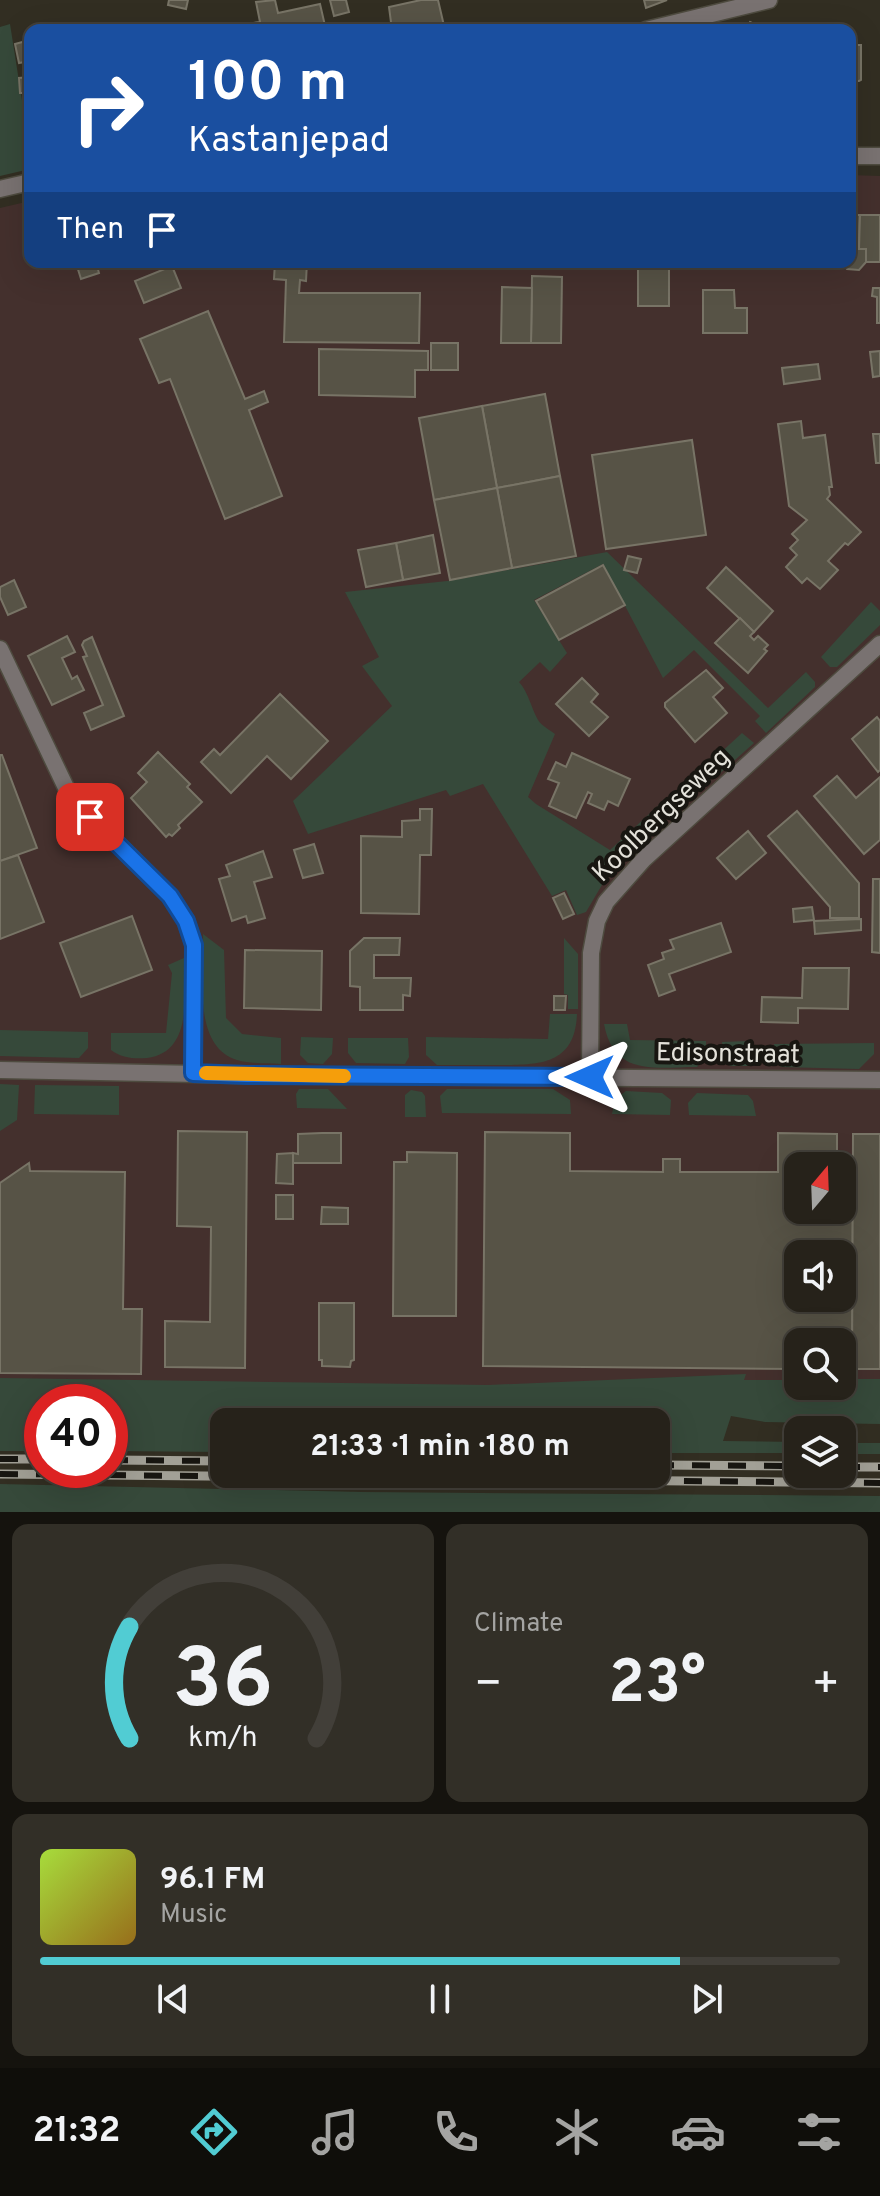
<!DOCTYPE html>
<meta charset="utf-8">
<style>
:root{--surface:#26221a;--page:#322f27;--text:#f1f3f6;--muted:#a4a4a2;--line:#423f39;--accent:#51ccd3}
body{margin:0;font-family:Overpass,sans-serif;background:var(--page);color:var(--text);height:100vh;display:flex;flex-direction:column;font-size:30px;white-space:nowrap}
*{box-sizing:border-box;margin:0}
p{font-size:26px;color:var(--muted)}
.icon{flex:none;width:44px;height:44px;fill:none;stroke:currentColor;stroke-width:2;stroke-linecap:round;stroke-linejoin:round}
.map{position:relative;height:1512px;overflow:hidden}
.drawer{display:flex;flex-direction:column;gap:12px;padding:12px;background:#15130e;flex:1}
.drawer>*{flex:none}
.banner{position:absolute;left:24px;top:24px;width:832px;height:244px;border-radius:16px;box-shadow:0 8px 32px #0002,0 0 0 2px var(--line);background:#1a4fa0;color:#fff;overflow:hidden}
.needle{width:52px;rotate:19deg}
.fabs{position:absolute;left:784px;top:1152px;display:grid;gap:16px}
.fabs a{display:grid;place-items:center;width:72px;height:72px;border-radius:16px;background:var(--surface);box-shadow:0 8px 32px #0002,0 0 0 2px var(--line);font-size:40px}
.speed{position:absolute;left:24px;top:1384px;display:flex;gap:16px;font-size:40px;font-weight:700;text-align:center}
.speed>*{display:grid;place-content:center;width:104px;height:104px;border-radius:50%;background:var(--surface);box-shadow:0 8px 32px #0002,0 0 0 2px var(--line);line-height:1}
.speed .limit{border:12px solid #d22;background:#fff;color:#111}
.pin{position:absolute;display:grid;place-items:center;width:68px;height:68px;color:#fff;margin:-34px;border-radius:16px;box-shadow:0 4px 12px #0006}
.me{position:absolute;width:88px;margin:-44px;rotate:270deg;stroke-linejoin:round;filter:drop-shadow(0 0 6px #0008)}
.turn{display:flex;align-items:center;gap:28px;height:168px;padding:0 32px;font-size:36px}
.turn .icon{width:104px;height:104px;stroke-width:2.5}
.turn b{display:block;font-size:56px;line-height:68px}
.then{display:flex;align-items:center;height:76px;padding:0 32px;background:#0003;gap:16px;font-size:30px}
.big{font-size:60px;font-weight:700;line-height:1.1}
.drawer .widget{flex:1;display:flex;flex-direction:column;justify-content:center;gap:12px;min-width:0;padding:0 28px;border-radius:16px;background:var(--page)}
.drawer .dial{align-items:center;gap:0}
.dial svg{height:208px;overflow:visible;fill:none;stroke:var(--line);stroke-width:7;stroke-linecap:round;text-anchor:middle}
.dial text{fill:var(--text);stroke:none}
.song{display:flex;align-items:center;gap:24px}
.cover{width:96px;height:96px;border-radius:12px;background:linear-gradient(135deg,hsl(80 70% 55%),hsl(40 70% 35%))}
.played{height:8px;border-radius:4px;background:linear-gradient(90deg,var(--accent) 80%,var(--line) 80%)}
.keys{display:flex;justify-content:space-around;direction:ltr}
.heat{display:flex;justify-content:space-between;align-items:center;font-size:44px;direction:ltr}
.drawer .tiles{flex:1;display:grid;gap:12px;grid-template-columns:1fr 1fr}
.widget:last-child{grid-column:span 2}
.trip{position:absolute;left:210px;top:1408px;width:460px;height:80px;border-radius:16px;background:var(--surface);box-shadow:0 8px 32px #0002,0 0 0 2px var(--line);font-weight:700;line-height:80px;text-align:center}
.menu{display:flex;height:128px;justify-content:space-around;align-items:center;background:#0f0e0a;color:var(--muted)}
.menu .icon{width:56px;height:56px}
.menu .selected{color:var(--accent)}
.menu b{font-size:36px;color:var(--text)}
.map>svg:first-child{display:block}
.industrial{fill:#44302d;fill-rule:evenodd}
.green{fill:#36493a}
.building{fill:#575346;stroke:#787466;stroke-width:2;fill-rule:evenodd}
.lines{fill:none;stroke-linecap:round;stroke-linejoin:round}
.minor-casing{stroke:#4e4b3f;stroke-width:19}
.tertiary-casing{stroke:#4e4b3f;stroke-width:19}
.minor{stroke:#797271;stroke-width:16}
.tertiary{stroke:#797271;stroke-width:16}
.rail-casing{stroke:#a2a096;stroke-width:9}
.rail{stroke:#181611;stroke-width:6;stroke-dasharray:18;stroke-linecap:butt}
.route-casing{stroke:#114b97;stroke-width:20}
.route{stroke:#1a73e8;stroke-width:14}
.slow{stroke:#f59e0b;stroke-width:14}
.labels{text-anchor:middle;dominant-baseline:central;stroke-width:8;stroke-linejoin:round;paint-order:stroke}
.street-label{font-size:26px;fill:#e3e1d9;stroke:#181611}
</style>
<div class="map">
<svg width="880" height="1512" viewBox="0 0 880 1512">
<rect width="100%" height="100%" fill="#322e22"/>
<path class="industrial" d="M850,175L880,176V1402L0,1391V208L30,201V262H850ZM798,1166H842V1210H798ZM798,1254H842V1298H798ZM798,1342H842V1386H798Z"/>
<g class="green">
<path d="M10,24L30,151V169L0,176V27Z"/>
<path d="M607,552L768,708L806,672L815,682V687L766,733L755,721L760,716L694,650L663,678L603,564L534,600L567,653L550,672L540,662L519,682C529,693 531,708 538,720C542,726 550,730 555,734L528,797L536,804L610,850L659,805L666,812V822L609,873L586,912L577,915L566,890L552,896L483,784L450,796L446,790L308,834L293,801L392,706L362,666L379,657L345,592L447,581Z"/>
<path d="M871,602L880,611V625L837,667H830L821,657Z"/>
<path d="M742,733L754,743L718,775L705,767Z"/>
<path d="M203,934L224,950L226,1018L242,1034L281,1038V1064C267,1063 251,1064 237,1060C191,1046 204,971 203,934Z"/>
<path d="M564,938L578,954V1009H568V995L564,994Z"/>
<path d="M184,958C184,993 194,1052 147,1058C133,1059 122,1058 111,1050V1033H166L172,973L168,965Z"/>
<path d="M550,1014H577C575,1064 541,1065 500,1065C479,1065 458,1065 437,1065L426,1055V1037L548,1039Z"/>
<path d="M604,1024H627L630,1040L706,1041V1056L697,1067C655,1067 614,1077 604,1024Z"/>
<path d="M0,1030L88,1032V1048L79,1058L0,1056Z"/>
<path d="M301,1037L333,1038L332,1054L323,1064L308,1063L300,1055Z"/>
<path d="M348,1038H408L409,1057L405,1064L356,1063L348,1053Z"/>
<path d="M747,1041L748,1066H730L724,1057L722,1042Z"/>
<path d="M874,1043V1054L859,1069L781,1067L774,1058V1044Z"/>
<path d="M0,1084L19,1085L17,1120L0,1131Z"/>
<path d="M35,1085L119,1086V1115L34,1114Z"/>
<path d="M299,1089H328L347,1109L297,1108L296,1094Z"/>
<path d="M447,1089H553L570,1100L571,1114L442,1113L440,1096Z"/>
<path d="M411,1090L422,1092L425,1096L426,1117H405V1095Z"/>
<path d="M626,1091L662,1093L671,1100L670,1115L612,1114L615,1099Z"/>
<path d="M697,1093L748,1095L753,1101L756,1116L689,1115L688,1103Z"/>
<path d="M746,1374L744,1380H798V1386H842V1379H880V1424L765,1422L731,1416L723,1441L798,1442V1453H656V1422H224V1452L110,1451V1402H42V1451H0V1378L488,1385Z"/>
<rect x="842" y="1443" width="38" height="11"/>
<path d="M0,1484L362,1492L880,1496V1512H0Z"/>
</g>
<g class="building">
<path d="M169,0H188L186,9L168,5Z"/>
<path d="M275,0L278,13L320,4L326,30H255L253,23L260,22L256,2Z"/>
<path d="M330,0H346L349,12L334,16Z"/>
<path d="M421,0H438L445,30H392L389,7Z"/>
<path d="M644,0H667L646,8Z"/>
<path d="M750,22L764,29L763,30H746Z"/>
<path d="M26,41H30V61L19,63L15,44Z"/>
<path d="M850,42L852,45H861V80L859,81H850Z"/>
<path d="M29,77L30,93H20L19,78Z"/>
<path d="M850,215H860L859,249H866V262L859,270L847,269L840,262H850Z"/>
<path d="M860,215H880V262H866V249H859Z"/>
<path d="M79,262H96L99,273L81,279L76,263Z"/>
<path d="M275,262H307L306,281L300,280L299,293H420L419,343L284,342L286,280L274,279Z"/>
<path d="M172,266L181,288L144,303L135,281Z"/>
<path d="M638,268L669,269V306H638Z"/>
<path d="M532,276L562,277L561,343H531Z"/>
<path d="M502,287L532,288L531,343H501Z"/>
<path d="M873,288H880V323H877V297L872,296Z"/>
<path d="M703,290H734L735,308H747V333H703Z"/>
<path d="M208,311L245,399L264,391L268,402L249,410L282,496L225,519L170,379L159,383L140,339Z"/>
<rect x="431" y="343" width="27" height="27"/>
<path d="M319,349L428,351V370H415V397L319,395Z"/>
<path d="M880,351V376L873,377L870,352Z"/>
<path d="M818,364L820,379L784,384L782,368Z"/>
<path d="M545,394L560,476L497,488L482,406Z"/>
<path d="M482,406L497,488L434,500L419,418Z"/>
<path d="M801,421L803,438L825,435L832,487H829L830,495L827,499L861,532L848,545L845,543L828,561L838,570L820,589L807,578L802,583L786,567L797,555L790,548L798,540L792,534L807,520L789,506L778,424Z"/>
<path d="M873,434H880V463H876Z"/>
<path d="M692,440L706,535L606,549L592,455Z"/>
<path d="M560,476L576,556L512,568L497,488Z"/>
<path d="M497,488L512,568L450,580L434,500Z"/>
<path d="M433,535L440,573L403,580L396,543Z"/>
<path d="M396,543L403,580L366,587L358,550Z"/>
<path d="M628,556L641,559L637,573L624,570Z"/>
<path d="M603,565L625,605L559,640L536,601Z"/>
<path d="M726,567L773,611L754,632L707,588Z"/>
<path d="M14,580L26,607L8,615L0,597V587Z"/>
<path d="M740,618L754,632L750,636L754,640L758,636L768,645L764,649L767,651L748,673L715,643Z"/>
<path d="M67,636L75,652L62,658L72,679L77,676L84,690L52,705L28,656Z"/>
<path d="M92,637L124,716L91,730L84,713L103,705L83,657L87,656L82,645L84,641Z"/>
<path d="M706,670L723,688L713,697L727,713L695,742L665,707V703Z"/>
<path d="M582,678L598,694L591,702L608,717L589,736L556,704Z"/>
<path d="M280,694L328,741L291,779L267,756L231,793L201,762L214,749L220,755Z"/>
<path d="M877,717L880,721V770L878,772L852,739Z"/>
<path d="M158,752L190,784L187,787L202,802L178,825L180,828L172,836L169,834L166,837L131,798L147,782L138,773Z"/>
<path d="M572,753L630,779L618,806L608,801L604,810L588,803L592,794L588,792L576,818L549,806L559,783L548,779L556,762L566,767Z"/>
<path d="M0,755H2L37,848L0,861Z"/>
<path d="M837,776L856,798L880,777V840L864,854L814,796Z"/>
<path d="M420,809H432L431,855H420L419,914L361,913V836L402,837V821L420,820Z"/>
<path d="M797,811L859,883V918H830V907L768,836Z"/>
<path d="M748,831L766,853L736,879L717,858Z"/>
<path d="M314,844L323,873L303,878L294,850Z"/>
<path d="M263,851L272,877L254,882L265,918L248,923L246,916L232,921L219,879L230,876L226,865Z"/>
<path d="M18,855L44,922L0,939V861Z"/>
<path d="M873,879H880V953L872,952Z"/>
<path d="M564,893L574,914L563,919L553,898Z"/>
<path d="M812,907L814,920L794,922L793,909Z"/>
<path d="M132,916L152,970L81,997L60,943Z"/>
<path d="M861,919V930L815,934L814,921Z"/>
<path d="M721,923L731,952L669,974L675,990L659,996L648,965L664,959L662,953L674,949L670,940Z"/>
<path d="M364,938H400L399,955H374V978H411L410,996L403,995V1010H360V987L350,986V951Z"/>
<path d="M245,950L322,951L321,1010L244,1008Z"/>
<path d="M803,968H849L848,1009L798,1008V1023L761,1022L762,997L802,998Z"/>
<path d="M554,996H566L565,1010H554Z"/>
<path d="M178,1131L247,1132L245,1368L165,1367V1321L210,1322L211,1227L177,1226Z"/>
<path d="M485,1132L570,1133V1171L663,1172V1159H680V1172H778V1133L837,1134V1161H790V1172L798,1173V1210H842V1173H853L852,1369H842V1342H798V1369L483,1366ZM798,1254H842V1298H798Z"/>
<path d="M322,1133H341V1163H293V1153L298,1154V1134Z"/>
<path d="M853,1134H880V1369H852Z"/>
<path d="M407,1152L457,1153L456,1316H393L394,1162H407Z"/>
<path d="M293,1153V1184L276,1183L277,1154Z"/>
<path d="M29,1163L30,1171L125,1172L123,1309H142L141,1374L0,1373V1183Z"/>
<rect x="276" y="1195" width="17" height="24"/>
<path d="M322,1207L348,1208V1224H321Z"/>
<path d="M319,1303H354V1360L351,1361L350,1367L322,1366V1360H319Z"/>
</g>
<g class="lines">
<defs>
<g id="minor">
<path d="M646,30L769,0"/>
<path d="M850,156H880"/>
<path d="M0,189L30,182"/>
<path d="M0,649L70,796L170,896L186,921L194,945L193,1073"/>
<path d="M590,1077L591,953L597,921L606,902L644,859L880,644"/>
</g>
<path id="tertiary" d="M0,1070L247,1075L880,1080"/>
</defs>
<use href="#minor" class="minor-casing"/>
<use href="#tertiary" class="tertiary-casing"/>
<use href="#minor" class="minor"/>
<use href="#tertiary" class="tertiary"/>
<defs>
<g id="rail">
<path d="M0,1459H42"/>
<path d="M110,1460L224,1461"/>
<path d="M656,1465L798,1466"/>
<path d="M842,1467H880"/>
<path d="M0,1474L880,1483"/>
</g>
</defs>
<use href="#rail" class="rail-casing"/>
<use href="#rail" class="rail"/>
</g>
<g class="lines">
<defs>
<path id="route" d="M90,817L170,896L186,921L194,945L193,1073L247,1075L590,1077"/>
</defs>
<use href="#route" class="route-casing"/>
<use href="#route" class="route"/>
<path class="slow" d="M206,1073L344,1076"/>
</g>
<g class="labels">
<g class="street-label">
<text transform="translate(662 816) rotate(-44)">Koolbergseweg</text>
<text transform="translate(728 1055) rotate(1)">Edisonstraat</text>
</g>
</g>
</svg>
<div class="fabs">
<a><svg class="needle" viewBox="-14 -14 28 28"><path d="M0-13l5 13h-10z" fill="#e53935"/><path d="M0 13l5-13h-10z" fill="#a4a4a2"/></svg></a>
<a><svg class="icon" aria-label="sound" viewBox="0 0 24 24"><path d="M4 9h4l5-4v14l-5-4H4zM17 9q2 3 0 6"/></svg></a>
<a><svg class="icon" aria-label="search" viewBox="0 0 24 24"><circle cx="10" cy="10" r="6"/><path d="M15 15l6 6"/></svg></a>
<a><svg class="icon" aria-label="layers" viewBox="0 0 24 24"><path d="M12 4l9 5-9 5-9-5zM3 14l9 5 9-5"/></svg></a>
</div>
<div class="speed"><div class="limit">40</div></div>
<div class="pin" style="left:90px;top:817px;background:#d93025"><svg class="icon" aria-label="arrive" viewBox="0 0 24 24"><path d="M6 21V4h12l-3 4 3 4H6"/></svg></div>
<svg class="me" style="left:590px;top:1077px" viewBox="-20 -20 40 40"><path d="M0-17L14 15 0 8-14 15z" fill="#1a73e8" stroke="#fff" stroke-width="4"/></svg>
<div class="trip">21:33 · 1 min · 180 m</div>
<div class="banner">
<div class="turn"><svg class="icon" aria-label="right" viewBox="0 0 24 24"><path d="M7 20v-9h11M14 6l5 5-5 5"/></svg><div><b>100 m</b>Kastanjepad</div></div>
<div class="then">Then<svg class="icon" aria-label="arrive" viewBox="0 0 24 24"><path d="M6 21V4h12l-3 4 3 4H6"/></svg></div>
</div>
</div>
<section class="drawer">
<div class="tiles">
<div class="widget dial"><svg viewBox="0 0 100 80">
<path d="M14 69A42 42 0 1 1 86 69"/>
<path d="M14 69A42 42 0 0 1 14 26" stroke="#51ccd3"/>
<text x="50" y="56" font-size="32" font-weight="700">36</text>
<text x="50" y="72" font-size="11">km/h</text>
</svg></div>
<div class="widget"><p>Climate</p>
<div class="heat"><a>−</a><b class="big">23°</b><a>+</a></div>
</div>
<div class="widget">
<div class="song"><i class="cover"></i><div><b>96.1 FM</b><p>Music</p></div></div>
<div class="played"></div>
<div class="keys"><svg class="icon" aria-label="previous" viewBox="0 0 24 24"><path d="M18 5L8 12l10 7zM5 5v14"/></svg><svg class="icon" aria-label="pause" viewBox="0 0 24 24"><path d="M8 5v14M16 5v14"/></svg><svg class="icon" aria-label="next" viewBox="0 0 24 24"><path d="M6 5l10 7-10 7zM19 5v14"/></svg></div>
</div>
</div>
</section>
<nav class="menu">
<b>21:32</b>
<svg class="icon selected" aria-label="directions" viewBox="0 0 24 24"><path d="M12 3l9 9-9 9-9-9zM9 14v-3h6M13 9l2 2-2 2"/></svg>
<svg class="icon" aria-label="music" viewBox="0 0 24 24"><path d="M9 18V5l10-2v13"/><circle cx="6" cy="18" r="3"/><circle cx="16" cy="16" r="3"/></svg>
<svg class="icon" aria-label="phone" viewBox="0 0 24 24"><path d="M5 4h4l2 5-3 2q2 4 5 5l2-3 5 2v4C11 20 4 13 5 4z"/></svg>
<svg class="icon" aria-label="climate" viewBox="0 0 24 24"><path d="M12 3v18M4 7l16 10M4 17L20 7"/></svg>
<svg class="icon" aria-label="car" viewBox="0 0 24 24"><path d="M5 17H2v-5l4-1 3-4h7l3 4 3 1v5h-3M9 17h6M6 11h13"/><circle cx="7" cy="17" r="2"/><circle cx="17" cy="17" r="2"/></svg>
<svg class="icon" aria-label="filters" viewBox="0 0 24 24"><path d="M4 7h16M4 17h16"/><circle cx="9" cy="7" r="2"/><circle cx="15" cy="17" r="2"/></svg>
</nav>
